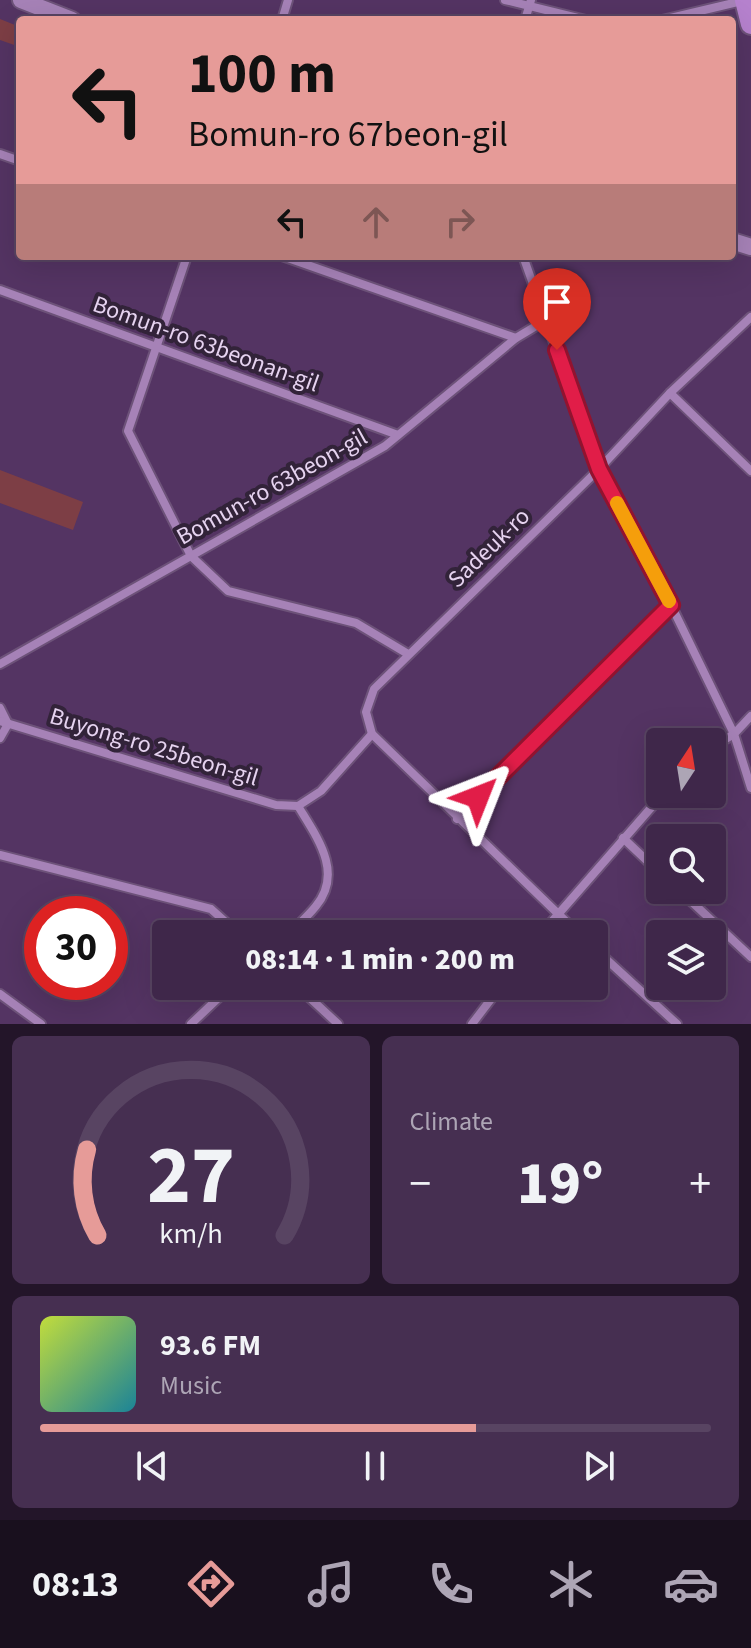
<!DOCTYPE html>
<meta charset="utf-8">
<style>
:root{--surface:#3f274a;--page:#462f51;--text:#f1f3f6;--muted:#ada5b5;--line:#584462;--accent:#e69b98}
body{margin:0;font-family:"Source Sans 3",sans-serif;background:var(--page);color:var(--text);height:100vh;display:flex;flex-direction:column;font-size:30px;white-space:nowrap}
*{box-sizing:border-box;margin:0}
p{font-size:26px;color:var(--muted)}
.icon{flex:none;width:44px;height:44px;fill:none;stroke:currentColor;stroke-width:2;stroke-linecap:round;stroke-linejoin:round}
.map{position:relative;height:1024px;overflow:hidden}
.drawer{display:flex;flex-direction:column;gap:12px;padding:12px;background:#231529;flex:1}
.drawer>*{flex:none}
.banner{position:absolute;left:16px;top:16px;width:720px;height:244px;border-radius:8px;box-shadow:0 8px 32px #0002,0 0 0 2px var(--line);background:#e69b98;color:#111;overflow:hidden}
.needle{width:52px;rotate:12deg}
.tools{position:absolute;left:646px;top:728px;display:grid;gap:16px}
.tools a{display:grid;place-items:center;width:80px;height:80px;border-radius:8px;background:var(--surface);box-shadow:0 8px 32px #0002,0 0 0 2px var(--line);font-size:40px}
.speed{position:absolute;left:24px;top:896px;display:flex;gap:16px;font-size:40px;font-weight:700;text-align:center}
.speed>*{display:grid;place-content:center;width:104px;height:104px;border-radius:50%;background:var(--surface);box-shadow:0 8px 32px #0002,0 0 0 2px var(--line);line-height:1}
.speed .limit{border:12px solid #d22;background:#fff;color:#111}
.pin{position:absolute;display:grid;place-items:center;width:68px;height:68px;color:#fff;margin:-82px -34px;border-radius:50% 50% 50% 0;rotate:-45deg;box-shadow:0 0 8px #0007}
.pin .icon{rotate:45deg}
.me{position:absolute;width:88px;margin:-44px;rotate:45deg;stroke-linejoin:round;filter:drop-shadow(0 0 6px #0008)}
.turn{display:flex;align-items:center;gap:28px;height:168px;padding:0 40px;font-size:36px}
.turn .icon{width:104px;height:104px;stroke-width:2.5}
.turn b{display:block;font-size:56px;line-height:68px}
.lanes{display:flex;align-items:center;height:76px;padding:0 40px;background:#0003;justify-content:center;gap:40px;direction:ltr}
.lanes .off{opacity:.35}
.big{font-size:60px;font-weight:800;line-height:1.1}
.drawer .card{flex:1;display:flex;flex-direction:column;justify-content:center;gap:12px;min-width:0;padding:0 28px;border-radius:12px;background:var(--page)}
.drawer .dial{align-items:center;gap:0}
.dial svg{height:208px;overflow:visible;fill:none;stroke:var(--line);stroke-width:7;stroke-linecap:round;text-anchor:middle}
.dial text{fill:var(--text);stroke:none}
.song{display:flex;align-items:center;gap:24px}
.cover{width:96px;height:96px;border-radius:12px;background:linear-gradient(135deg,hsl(70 70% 55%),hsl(190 70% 35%))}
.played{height:8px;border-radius:4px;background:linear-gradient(90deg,var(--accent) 65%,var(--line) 65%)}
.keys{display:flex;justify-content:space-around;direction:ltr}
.heat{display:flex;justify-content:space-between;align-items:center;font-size:44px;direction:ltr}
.drawer .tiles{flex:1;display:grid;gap:12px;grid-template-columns:1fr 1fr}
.card:last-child{grid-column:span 2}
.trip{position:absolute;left:152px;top:920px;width:456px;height:80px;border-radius:8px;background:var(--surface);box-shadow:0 8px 32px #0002,0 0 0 2px var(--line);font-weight:800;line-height:80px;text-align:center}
.tab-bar{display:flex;height:128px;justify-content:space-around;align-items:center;background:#19101e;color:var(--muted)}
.tab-bar .icon{width:56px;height:56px}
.tab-bar .on{color:var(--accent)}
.tab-bar b{font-size:36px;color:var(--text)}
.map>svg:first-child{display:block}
.building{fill:#7d3e45}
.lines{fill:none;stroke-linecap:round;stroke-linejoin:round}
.street-casing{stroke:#6d5279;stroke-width:12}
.secondary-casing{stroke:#6d5279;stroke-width:20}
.primary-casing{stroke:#6d5279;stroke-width:24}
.street{stroke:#a682b7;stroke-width:8}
.secondary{stroke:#a682b7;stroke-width:16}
.primary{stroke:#b581cd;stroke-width:20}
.route-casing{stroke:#92132f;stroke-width:20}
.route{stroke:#e11d48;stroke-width:14}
.slow{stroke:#f59e0b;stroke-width:14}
.labels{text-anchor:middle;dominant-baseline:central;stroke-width:8;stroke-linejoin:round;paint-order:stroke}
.street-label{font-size:24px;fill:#e6d3f0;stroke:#322339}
</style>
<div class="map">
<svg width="751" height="1024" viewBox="0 0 751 1024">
<rect width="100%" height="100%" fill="#543463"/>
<g class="building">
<path d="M0,19L20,27V47L0,40Z"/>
<path d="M0,470L83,502L73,530L0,503Z"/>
</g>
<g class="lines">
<defs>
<g id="street">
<path d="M505,0L586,20"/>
<path d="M282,20L288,0"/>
<path d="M525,20L531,0"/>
<path d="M662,20L746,0"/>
<path d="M0,154L20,161"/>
<path d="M187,256L128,431L191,556L228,591L356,623L408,654"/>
<path d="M282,256L516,338"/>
<path d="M523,256L599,469L671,605L734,734L751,788"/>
<path d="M0,290L398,435"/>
<path d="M670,393L751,471"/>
<path d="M0,664L385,446L516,338L546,320"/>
<path d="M0,708L8,724L0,738"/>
<path d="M0,721L276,805L298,806"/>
<path d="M712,747L734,734L751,716"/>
<path d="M457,819L671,605"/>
<path d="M623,838L660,873"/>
<path d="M0,855L211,909L239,934"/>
<path d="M679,890L751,957"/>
<path d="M289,934C298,925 308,916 316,906C344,872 316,836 298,806L321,791L372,734"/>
<path d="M541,934L663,794"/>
<path d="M579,934L372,734L366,712L374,689L599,469L670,393L751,317"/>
<path d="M594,948L677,1024"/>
<path d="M297,986L338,1024"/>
<path d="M0,994L41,1024"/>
<path d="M191,1024L231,986"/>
<path d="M472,1024L501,986"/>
</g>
<g id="secondary">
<path d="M21,0L72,20"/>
<path d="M732,241L751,247"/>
</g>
<path id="primary" d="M745,0L751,24"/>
</defs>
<use href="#street" class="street-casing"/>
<use href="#secondary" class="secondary-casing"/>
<use href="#primary" class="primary-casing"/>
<use href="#street" class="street"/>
<use href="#secondary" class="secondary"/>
<use href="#primary" class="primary"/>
</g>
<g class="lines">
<defs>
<path id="route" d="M478,797L671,605L599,469L557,350"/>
</defs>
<use href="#route" class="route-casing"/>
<use href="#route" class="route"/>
<path class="slow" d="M617,503L669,601"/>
</g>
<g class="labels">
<g class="street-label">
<text transform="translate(206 344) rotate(20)">Bomun-ro 63beonan-gil</text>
<text transform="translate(272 487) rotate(-29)">Bomun-ro 63beon-gil</text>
<text transform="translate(489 548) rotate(-44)">Sadeuk-ro</text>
<text transform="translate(154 747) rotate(17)">Buyong-ro 25beon-gil</text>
</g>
</g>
</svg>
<div class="tools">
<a><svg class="needle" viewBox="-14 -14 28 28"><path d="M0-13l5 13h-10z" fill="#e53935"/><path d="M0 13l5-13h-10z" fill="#ada5b5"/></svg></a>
<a><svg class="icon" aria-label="search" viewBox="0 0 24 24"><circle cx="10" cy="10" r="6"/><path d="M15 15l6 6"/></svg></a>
<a><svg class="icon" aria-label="layers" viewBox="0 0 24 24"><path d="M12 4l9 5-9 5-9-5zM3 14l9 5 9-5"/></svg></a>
</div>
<div class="speed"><div class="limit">30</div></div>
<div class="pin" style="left:557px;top:350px;background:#d93025"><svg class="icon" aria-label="arrive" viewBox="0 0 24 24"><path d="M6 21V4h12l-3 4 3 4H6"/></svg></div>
<svg class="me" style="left:478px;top:797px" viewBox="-20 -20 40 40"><path d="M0-17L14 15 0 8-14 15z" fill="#e11d48" stroke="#fff" stroke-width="4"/></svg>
<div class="trip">08:14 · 1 min · 200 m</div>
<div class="banner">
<div class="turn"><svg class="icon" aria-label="left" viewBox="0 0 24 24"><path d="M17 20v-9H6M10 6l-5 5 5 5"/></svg><div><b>100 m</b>Bomun-ro 67beon-gil</div></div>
<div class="lanes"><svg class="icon" aria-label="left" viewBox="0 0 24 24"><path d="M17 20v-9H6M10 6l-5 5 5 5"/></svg><svg class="icon off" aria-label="ahead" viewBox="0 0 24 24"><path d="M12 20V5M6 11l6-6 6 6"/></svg><svg class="icon off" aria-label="right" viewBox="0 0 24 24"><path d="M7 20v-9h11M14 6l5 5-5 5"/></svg></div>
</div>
</div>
<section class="drawer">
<div class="tiles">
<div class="card dial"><svg viewBox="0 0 100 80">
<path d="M14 69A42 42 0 1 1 86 69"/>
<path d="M14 69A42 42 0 0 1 10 36" stroke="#e69b98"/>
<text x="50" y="56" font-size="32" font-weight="700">27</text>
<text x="50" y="72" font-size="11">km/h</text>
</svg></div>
<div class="card"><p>Climate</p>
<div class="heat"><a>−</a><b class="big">19°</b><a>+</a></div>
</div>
<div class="card">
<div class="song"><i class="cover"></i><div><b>93.6 FM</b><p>Music</p></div></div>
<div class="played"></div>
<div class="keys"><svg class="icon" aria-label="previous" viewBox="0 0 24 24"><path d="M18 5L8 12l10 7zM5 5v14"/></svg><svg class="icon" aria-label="pause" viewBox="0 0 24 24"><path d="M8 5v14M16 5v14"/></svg><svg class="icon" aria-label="next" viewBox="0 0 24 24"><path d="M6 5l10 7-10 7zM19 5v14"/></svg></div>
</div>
</div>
</section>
<nav class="tab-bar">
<b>08:13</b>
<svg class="icon on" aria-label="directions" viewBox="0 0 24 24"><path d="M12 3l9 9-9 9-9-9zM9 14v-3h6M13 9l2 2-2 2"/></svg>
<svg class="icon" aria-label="music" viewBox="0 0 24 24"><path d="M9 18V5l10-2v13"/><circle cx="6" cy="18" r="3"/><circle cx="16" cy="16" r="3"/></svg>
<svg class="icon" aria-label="phone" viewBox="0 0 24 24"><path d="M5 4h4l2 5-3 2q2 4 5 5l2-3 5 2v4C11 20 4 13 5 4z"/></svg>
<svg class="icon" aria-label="climate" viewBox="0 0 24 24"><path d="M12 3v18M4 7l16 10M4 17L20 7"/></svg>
<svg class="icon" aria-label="car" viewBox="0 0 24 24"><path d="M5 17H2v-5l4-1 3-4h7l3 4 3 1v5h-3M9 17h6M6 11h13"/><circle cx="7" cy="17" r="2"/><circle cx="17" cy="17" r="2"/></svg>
</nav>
